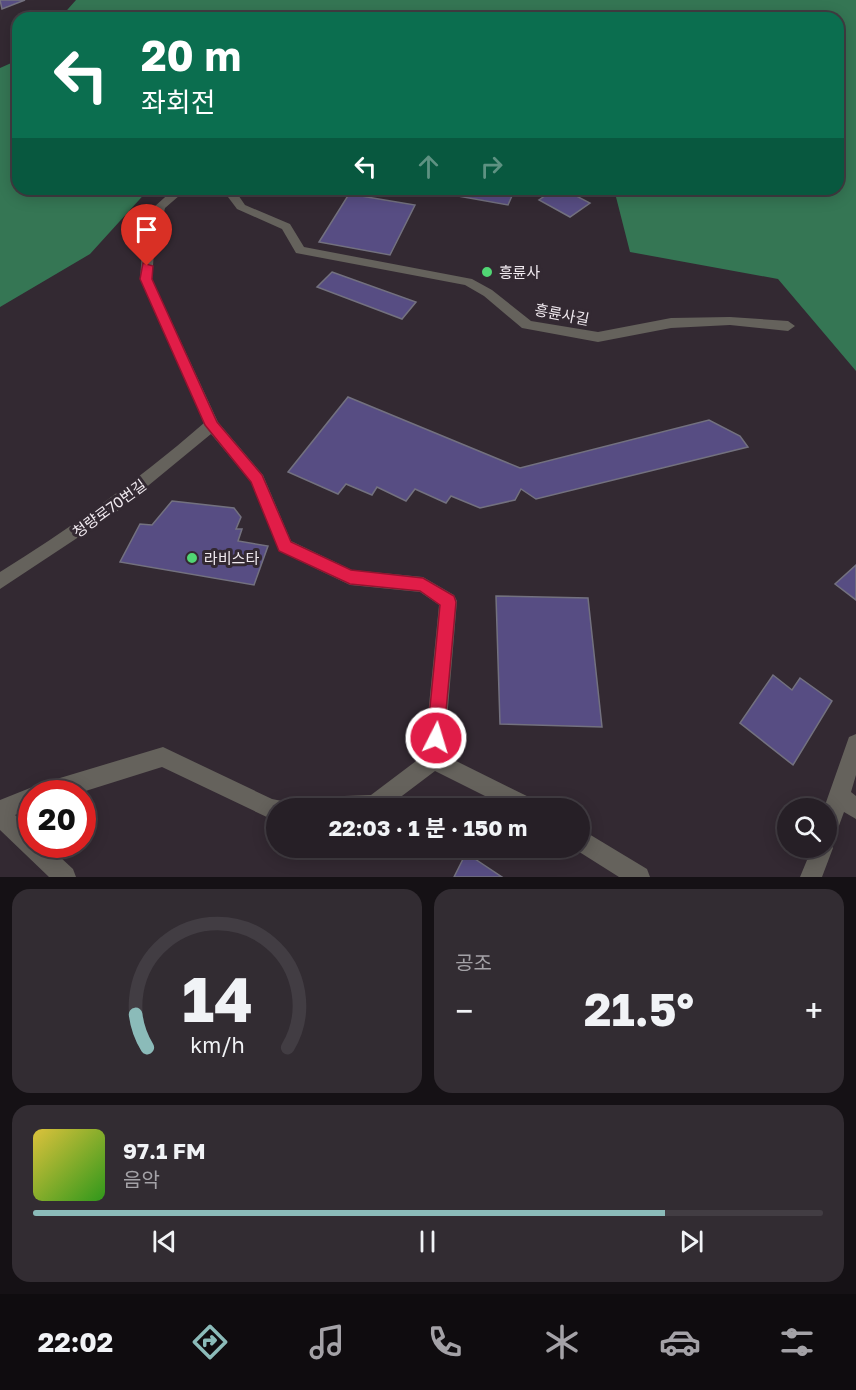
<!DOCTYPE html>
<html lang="ko">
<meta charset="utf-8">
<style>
:root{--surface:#261f26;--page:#322c32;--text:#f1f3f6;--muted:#a4a2a7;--line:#423d43;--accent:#8bbbb9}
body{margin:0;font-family:"Golos Text","Noto Sans KR",sans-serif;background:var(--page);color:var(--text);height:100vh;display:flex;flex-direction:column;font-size:22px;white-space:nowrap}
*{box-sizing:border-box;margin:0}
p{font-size:20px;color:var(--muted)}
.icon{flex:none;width:33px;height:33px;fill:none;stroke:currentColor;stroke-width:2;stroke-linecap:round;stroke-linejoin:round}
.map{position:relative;height:877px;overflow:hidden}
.side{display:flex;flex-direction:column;gap:12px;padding:12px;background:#151115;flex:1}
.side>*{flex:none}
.hud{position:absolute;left:12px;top:12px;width:832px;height:183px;border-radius:18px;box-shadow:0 3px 15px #0003,0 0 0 2px var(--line);background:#0b6e4f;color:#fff;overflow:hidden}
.buttons{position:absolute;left:777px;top:798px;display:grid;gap:12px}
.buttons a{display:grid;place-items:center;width:60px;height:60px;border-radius:50%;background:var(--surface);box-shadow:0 3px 15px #0003,0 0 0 2px var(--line);font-size:30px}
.speed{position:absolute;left:18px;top:780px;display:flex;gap:12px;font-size:30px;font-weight:700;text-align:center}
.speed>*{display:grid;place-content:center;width:78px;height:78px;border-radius:50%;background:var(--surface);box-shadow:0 3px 15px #0003,0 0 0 2px var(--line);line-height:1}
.speed .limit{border:9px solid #d22;background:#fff;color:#111}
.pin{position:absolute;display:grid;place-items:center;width:51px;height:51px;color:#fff;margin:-62px -26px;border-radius:50% 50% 50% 0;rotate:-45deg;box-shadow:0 0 6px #0007}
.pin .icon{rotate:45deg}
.me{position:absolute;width:66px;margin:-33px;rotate:5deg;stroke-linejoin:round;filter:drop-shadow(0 0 4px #0008)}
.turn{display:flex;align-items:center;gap:21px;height:126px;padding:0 30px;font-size:27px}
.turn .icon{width:78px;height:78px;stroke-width:2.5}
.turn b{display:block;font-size:42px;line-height:51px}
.lanes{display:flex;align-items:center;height:57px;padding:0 30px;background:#0003;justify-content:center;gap:30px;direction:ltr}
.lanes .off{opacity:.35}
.big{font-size:45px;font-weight:700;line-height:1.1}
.side .card{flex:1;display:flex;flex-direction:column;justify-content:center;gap:9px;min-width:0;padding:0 21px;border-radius:18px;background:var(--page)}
.side .dial{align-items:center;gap:0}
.dial svg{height:156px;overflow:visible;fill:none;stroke:var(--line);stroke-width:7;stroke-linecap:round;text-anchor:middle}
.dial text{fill:var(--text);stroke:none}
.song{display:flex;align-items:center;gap:18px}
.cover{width:72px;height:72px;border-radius:9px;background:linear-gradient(135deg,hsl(50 70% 55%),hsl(110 70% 35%))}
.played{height:6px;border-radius:3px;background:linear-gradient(90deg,var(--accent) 80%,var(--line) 80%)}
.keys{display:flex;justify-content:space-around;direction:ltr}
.heat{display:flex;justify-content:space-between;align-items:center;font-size:33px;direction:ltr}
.side .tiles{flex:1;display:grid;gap:12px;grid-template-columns:1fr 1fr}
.card:last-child{grid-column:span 2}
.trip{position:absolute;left:266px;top:798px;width:324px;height:60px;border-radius:30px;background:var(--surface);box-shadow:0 3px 15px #0003,0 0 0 2px var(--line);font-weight:700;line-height:60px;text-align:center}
.tab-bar{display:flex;height:96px;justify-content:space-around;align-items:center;background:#0f0c0f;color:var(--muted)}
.tab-bar .icon{width:42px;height:42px}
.tab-bar .selected{color:var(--accent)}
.tab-bar b{font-size:27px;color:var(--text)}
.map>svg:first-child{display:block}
.forest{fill:#357654}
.building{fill:#574d83;stroke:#73717f;stroke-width:1.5}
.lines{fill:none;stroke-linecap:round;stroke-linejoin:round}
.service{fill:#65625c;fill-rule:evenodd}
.route{fill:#e11d48;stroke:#92132f;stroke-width:1.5}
.poi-dot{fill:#51d674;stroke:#332932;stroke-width:2}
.labels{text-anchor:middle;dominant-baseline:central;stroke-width:6;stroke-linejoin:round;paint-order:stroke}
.poi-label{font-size:15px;fill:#f1eaf0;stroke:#332932;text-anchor:start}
.street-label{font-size:15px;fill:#f1eaf0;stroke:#332932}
</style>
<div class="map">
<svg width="856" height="877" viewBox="0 0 856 877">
<rect width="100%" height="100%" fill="#332932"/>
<g class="forest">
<path d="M76,0H856V371L778,279L630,252L616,197L595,189H838V18H60Z"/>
<path d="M18,60V189H149L90,254L0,307V68Z"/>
</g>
<g class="building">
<path d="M0,0H25L2,9Z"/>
<path d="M455,189H515L508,205L452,195Z"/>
<path d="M555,189H563L590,203L570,217L539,200Z"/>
<path d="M349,194L415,205L390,255L319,242Z"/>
<path d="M332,272L416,302L402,319L317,287Z"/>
<path d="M348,397L520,468L709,420L740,436L748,447L536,499L521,489L515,500L480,508L451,496L446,503L415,489L406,501L377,487L372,495L346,484L338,494L288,472Z"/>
<path d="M172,501L234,508L241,517L236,529H242L238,541L268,546L254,585L120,562L140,524L152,525Z"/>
<path d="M856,565V600L835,584Z"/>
<path d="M496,596L588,598L602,727L500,724Z"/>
<path d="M773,675L792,690L800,678L832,701L793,765L740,723Z"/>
<path d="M466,853L502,877H454Z"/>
</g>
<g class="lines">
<g class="service">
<path d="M174,189H187L165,208L154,252L152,279L218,422L263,475L291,541L352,570L423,577L454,595L457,601L444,755L537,801L540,808H509L435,771L386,808H276V819H271L162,767L76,794H32V808L15,815L32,830V844H46L73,869L76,877H49L0,830V800L40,784L163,747L272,799L282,801L290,798L371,795L424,755L439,605L420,592L350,585L279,551L251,482L211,434L115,513L0,589V572C72,527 140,479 204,423L140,279L142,252L154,207Z"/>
<path d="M222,189H234L245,205L290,224L304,247L472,279L492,290L531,321L598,332L671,318L730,317L788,321L795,326L788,331L730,325L671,328L598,342L522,328L484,296L465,285L296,253L282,229L237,209Z"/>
<path d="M856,734V775L851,792L856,796V819L844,812L833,842L831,844L833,848L822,877H800L812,848H826V808H824L849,737Z"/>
<path d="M579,828L647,869L650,877H619L573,848H579Z"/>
</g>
</g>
<path class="route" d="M143,263L153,266L152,279L217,422L262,475L291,542L351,570L423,578L454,596L456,602L443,744L436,747L430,744L427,738L440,605L420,591L350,584L279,551L251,482L205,425L140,279Z"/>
<g class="poi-dot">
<circle cx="487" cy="272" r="6"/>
<circle cx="192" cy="558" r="6"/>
</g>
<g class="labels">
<g class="poi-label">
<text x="499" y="272">흥륜사</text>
<text x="204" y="558">라비스타</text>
</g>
<g class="street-label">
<text transform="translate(562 314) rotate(11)">흥륜사길</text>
<text transform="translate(109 508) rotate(-36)">청량로70번길</text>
</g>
</g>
</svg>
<div class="buttons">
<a><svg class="icon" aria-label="search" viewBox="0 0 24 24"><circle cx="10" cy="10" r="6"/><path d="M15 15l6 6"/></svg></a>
</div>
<div class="speed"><div class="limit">20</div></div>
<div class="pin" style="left:147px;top:266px;background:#d93025"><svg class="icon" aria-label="arrive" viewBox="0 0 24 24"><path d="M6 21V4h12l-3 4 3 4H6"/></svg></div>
<svg class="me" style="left:436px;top:738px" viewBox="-20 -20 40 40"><circle r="17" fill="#e11d48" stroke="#fff" stroke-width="3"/><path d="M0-11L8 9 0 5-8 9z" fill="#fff"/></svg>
<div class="trip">22:03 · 1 분 · 150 m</div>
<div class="hud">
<div class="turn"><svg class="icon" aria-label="left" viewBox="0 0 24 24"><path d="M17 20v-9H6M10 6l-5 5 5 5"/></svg><div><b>20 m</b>좌회전</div></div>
<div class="lanes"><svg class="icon" aria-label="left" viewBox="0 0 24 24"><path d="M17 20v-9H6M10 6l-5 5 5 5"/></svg><svg class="icon off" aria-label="ahead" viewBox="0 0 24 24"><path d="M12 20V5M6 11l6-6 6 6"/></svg><svg class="icon off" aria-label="right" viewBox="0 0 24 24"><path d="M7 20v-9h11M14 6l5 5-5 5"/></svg></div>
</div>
</div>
<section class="side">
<div class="tiles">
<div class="card dial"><svg viewBox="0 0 100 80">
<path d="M14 69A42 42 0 1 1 86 69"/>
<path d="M14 69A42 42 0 0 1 8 52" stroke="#8bbbb9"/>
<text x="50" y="56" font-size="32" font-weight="700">14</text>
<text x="50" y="72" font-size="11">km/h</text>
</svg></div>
<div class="card"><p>공조</p>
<div class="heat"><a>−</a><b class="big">21.5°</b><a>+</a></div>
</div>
<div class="card">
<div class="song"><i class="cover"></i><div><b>97.1 FM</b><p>음악</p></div></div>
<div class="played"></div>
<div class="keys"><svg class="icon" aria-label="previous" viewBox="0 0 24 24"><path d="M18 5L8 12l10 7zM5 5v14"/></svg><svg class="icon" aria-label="pause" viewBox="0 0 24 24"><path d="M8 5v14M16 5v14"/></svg><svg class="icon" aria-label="next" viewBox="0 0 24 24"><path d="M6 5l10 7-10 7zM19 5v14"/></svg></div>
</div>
</div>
</section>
<nav class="tab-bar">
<b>22:02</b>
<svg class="icon selected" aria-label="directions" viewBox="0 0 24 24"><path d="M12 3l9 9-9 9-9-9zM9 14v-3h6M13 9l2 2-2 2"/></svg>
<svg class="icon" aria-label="music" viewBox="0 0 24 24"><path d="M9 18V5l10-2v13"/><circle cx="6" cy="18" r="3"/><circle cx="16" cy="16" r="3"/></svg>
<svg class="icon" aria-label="phone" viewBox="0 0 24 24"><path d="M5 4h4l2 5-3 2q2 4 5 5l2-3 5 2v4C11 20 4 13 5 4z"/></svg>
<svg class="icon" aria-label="climate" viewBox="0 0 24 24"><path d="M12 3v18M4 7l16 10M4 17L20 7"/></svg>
<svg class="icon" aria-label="car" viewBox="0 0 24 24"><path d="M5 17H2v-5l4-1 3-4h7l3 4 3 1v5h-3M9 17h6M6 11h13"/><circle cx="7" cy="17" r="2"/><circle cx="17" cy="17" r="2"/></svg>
<svg class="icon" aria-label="filters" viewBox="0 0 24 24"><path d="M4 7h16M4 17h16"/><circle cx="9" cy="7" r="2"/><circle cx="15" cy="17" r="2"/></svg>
</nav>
